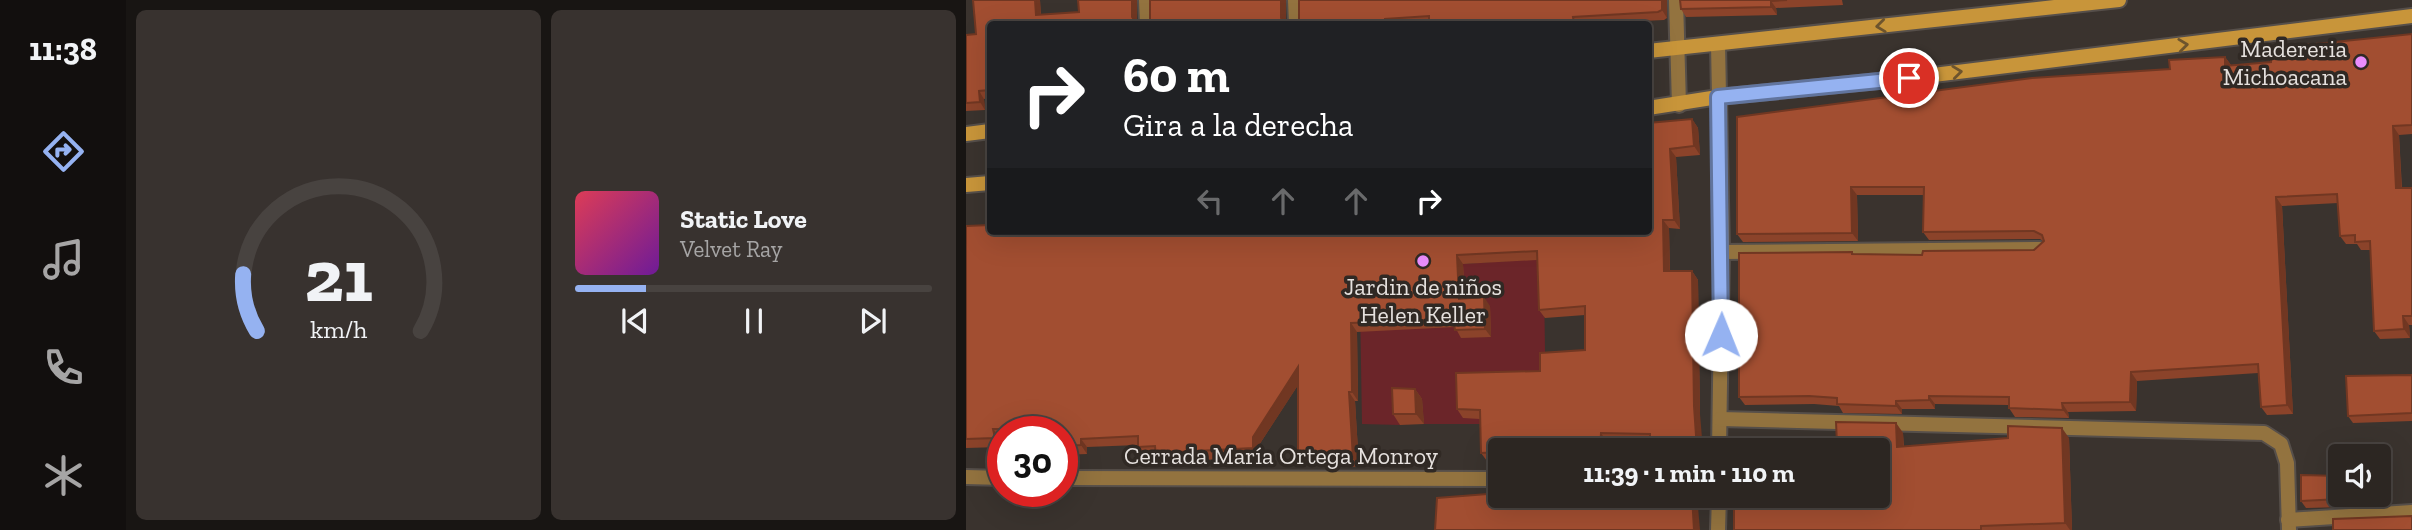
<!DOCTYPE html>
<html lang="es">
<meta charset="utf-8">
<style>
:root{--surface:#2c2622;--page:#38322f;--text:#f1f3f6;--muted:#a6a5a5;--line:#484340;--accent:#95b2f1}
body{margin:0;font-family:"Zilla Slab",serif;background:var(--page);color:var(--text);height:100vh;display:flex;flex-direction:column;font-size:26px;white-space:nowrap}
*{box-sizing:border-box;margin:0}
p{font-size:23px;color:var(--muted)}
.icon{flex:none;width:38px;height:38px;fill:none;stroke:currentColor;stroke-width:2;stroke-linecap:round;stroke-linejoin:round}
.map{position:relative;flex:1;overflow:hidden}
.drawer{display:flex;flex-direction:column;gap:10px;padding:10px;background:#181513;width:840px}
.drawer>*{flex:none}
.hud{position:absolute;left:21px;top:21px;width:665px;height:214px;border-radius:7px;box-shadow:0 7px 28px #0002,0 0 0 2px var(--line);background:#202124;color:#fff;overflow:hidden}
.tools{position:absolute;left:1362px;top:444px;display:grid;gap:14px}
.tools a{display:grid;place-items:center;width:63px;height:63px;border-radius:7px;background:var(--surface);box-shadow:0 7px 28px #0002,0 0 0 2px var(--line);font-size:35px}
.speed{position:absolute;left:21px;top:416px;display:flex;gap:14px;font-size:35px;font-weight:700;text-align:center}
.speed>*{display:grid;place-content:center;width:91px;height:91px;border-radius:50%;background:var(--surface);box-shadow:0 7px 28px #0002,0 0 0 2px var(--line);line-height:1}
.speed .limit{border:10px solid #d22;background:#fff;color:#111}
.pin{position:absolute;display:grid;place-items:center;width:60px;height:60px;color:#fff;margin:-30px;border:4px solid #fff;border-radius:50%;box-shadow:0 2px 7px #0007}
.me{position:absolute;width:77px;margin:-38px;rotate:1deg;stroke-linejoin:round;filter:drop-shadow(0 0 5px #0008)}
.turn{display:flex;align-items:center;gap:24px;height:147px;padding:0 21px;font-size:32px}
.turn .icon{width:91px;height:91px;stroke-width:2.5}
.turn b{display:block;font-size:49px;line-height:60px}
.lanes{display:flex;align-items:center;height:66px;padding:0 21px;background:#0003;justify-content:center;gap:35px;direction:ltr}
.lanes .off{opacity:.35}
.drawer .tile{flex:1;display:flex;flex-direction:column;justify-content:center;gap:10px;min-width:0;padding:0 24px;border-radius:10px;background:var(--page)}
.drawer .dial{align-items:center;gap:0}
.dial svg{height:182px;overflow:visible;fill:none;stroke:var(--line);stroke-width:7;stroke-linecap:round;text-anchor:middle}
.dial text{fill:var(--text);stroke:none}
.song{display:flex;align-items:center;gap:21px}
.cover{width:84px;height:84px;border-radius:10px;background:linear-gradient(135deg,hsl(350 70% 55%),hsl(280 70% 35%))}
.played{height:7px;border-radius:4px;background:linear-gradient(90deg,var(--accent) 20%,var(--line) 20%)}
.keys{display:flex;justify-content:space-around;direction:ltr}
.drawer .tiles{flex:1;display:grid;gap:10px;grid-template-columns:repeat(2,1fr)}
.trip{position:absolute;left:522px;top:438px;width:402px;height:70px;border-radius:7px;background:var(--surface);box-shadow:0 7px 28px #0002,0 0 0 2px var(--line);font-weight:800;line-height:70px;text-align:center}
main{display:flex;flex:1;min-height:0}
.tab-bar{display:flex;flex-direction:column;width:126px;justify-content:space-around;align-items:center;background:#120f0e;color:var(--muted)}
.tab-bar .icon{width:49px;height:49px}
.tab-bar .active{color:var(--accent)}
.tab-bar b{font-size:32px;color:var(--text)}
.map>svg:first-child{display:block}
.green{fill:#6b2529}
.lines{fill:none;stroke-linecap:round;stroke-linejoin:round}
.lane-casing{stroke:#564f4a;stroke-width:18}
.street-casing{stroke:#564f4a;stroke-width:18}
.secondary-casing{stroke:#564f4a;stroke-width:18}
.lane{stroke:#93733f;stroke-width:14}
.street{stroke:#93733f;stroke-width:14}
.secondary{stroke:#c8953a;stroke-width:14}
.wall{fill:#8b432a}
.shaded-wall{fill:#713722}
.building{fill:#a24e31;stroke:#713722;stroke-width:2}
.oneway{stroke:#6d542d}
.route-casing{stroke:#61749d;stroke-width:18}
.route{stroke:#95b2f1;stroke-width:12}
.poi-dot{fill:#ea8dfc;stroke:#302924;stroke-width:2.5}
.labels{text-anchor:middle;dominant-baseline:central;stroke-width:7;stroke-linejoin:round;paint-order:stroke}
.poi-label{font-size:24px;fill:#e6e1de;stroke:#302924;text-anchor:end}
.street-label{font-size:24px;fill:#e6e1de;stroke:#302924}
</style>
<main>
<nav class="tab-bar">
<b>11:38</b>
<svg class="icon active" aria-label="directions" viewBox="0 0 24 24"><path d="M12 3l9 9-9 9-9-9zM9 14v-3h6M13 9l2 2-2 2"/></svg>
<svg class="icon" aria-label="music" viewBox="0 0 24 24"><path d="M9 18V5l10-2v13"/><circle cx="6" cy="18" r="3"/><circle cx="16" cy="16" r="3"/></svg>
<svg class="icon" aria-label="phone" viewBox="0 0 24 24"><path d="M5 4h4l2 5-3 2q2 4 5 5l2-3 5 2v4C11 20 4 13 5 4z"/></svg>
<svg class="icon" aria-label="climate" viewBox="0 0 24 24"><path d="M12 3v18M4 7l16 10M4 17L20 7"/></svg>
</nav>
<section class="drawer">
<div class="tiles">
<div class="tile dial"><svg viewBox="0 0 100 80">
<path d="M14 69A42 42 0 1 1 86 69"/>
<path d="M14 69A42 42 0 0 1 8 44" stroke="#95b2f1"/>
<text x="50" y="56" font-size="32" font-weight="700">21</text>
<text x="50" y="72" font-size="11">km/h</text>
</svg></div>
<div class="tile">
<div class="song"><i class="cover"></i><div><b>Static Love</b><p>Velvet Ray</p></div></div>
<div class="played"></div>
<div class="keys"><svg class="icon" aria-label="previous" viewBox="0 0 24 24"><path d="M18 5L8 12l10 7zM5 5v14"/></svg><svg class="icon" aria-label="pause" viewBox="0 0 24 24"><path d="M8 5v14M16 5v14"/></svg><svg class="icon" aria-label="next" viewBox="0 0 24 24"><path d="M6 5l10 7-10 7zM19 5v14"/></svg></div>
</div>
</div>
</section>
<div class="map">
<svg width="1446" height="530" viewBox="0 0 1446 530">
<rect width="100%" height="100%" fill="#3a332e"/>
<path class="green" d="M599,257L578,284L580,418L526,424H458L456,400L434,425L396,424L394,305L493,327L524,337L523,306L493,308L497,264Z"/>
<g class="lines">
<defs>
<g id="lane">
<path d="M756,252L1074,249"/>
<path d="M0,477L37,478"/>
<path d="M96,478L534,479"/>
</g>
<g id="street">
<path d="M180,0L181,24"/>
<path d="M329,0L330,24"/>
<path d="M710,0L713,105"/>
<path d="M752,44L756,252L753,450"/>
<path d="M754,419L1298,433L1315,444L1321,463L1323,530"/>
<path d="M1322,520L1446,512"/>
<path d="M752,530L753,495"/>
</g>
<g id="secondary">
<path d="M682,51L1153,0"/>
<path d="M682,108L752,97L943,78L1446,16"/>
<path d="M0,134L24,131"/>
<path d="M0,185L24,183"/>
</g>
</defs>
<use href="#lane" class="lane-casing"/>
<use href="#street" class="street-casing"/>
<use href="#secondary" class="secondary-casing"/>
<use href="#lane" class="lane"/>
<use href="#street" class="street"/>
<use href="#secondary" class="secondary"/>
</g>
<g class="wall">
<path d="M7,0H74L75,15L113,12L112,0H171V24H24V98L18,99L19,110L0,111V35L10,34Z"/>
<path d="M333,0H701V18L698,20L613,24H330L333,20Z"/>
<path d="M714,0H876L877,5L810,8L811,15L720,17L715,9Z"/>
<path d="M1446,34V134L1433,135L1436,188H1446V325H1443L1444,338L1414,339L1408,331L1404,250H1395L1391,244H1380L1374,236L1372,203L1316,206L1327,414L1301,415L1295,407L1292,373L1171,381L1170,411L1102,412L1103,418L1049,417L1043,408V405L969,404V409H936V414L877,413L873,406L848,404L779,405L773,397L886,252L888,254L956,255L1068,250L1077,241L1074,239L963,240L957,232L958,195H891L892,241L777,242L771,234V117L1204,69L1259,57L1265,65L1305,62Z"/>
<path d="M726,119L732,128L734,155L710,157L714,229L703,228L704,271H726L732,280L734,414L684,443L641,442L640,450H534V461H521L515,453L514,419L497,418L491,409L619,350V315L579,318L573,310L571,260L497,264L499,299L524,306L525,337L495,338L489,327L391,332L392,401H389L393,467L338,463L332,455V385L293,445V457L218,461L219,464L196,466L190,457V455L178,456L172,447V445L121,447V454L96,455V432H37V437H33L35,447L0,448V226L682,231V123Z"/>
<path d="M1446,375V421L1387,423L1382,416Z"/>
<path d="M449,389L456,399L458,424L434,425L427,414Z"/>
<path d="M930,423L937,433L938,447L1103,438L1106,530H768L871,444Z"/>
<path d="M1374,495H1379V507L1340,508L1335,501Z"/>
</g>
<g class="shaded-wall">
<path d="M69,0H74L75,23L70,15Z"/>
<path d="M166,0H171V24L166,17Z"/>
<path d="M315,0H320V24L315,18Z"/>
<path d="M696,0H701V18L696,10Z"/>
<path d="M805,1L810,8L811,15L805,7Z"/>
<path d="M1259,57L1265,65L1259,66Z"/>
<path d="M13,91L18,99L19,110L14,102Z"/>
<path d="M726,119L732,128L734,155L728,146Z"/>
<path d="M1427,126L1433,135L1436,197L1430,188Z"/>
<path d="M704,149L710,157L714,229L708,220Z"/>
<path d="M885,187L891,195L892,241L886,233Z"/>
<path d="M1310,197L1316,206L1327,414L1321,405Z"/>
<path d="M697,220L703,228L704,280L698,271Z"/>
<path d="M491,255L497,264L499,308L493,299Z"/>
<path d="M726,271L732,280L734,414L737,450H731L728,406Z"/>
<path d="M518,297L524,306L525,337L519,329Z"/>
<path d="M1437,316L1443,325L1444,338L1438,329Z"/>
<path d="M385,323L391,332L392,401L386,392Z"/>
<path d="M332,367L338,376L293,445V457L287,448V437Z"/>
<path d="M1165,372L1171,381L1170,411L1164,402Z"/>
<path d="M449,389L456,399L458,424L450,414Z"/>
<path d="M383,392L389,401L393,467L387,458Z"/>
<path d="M963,396L969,404V409L963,400Z"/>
<path d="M930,401L936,409V414L930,406Z"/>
<path d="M1096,403L1102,412L1103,418L1097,410Z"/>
<path d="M930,423L937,433L938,457L931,447Z"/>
<path d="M1096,428L1103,438L1106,530H1104L1099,523Z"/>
<path d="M27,429L33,437L35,447L29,438Z"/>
<path d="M635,433L641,442L640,450H634Z"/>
<path d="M115,439L121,447V454L115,445Z"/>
<path d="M212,452L218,461L219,464L212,456Z"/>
<path d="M726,495H731L734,530H728Z"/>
<path d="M1374,495H1379V507L1374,499Z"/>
</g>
<g class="building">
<path d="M7,0H69L70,15L113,12L112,0H166V17L171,24H24V90L13,91L14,102L0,103V35L10,34Z"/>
<path d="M184,0H315V18L320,24H181L184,20Z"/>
<path d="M333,0H696V10L692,12L607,17L608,23L568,24H463V16L419,19V24H330L333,20Z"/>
<path d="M714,0H821L805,1V7L715,9Z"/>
<path d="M1446,34V125L1427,126L1430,188H1446V316H1437L1438,329L1408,331L1404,241L1389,242V235L1374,236L1371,194L1310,197L1321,405L1295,407L1292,364L1165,372L1164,402L1096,403L1097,410L1043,408V397L963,396V400L930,401V406L871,404V398L843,396L773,397V253L886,252V254L956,255L957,251L1068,250L1078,241L1076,235L1068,231L957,232L958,187H885L886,233L771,234V117L1066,78L1204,69L1203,60L1259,57V66L1305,62V55L1310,54V48Z"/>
<path d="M726,119L728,146L704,149L708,220H697L698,271H726L728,406L731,450H684V434L635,433L634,450H609V447L558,448V450H534V452L515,453L514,410L491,409L490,373L574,371V353L619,350V306L573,310L571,251L491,255L493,299L518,297L519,329L489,330L487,319L385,323L386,392H383L387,458L332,455V367L287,437V448L212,452V456L190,457L189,446L172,447V436L115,439V445L96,446V432H82V429H27L29,438L0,439V226L24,225V231H682V123Z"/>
<path d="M1446,375V413L1382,416L1380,376Z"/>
<path d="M426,388L449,389L450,414H427Z"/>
<path d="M870,422L930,423L931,447L1042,438V426L1096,428L1099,523L1015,526V530H768V495H912V450H832V446L871,444Z"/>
<path d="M1335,475L1374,476V499L1335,501Z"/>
<path d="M534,493V495H559V497L632,495V497L683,498V495H726L728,530H469L471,498Z"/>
<path d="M1446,516V530H1367V519Z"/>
</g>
<defs><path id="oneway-chevron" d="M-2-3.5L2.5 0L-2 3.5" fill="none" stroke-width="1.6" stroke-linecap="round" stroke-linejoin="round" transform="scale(1.75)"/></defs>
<g class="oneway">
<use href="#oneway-chevron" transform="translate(915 26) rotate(173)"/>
<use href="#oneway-chevron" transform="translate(1217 45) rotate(-7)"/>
<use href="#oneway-chevron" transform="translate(991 72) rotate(-7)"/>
</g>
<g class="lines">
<defs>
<path id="route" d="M755,335L752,97L943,78"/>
</defs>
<use href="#route" class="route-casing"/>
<use href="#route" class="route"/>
</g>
<g class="poi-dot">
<circle cx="1395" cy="62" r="7"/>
<circle cx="457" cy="261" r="7"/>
</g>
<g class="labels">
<g class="poi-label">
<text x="1381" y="48">Madereria<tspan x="1381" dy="28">Michoacana</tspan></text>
<text x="457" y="286" text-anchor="middle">Jardin de niños<tspan x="457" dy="28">Helen Keller</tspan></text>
</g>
<g class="street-label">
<text x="315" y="455">Cerrada María Ortega Monroy</text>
</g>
</g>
</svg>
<div class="tools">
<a><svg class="icon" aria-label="sound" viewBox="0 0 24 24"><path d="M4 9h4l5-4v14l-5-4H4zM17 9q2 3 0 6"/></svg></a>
</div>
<div class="speed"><div class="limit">30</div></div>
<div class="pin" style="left:943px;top:78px;background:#d93025"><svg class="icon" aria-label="arrive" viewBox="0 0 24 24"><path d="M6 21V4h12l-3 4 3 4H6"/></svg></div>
<svg class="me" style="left:755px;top:335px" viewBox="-20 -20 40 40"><circle r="19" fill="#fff"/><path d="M0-13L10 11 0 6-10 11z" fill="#95b2f1"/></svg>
<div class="trip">11:39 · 1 min · 110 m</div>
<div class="hud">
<div class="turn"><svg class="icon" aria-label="right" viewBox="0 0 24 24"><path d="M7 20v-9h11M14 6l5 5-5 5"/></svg><div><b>60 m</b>Gira a la derecha</div></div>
<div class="lanes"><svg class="icon off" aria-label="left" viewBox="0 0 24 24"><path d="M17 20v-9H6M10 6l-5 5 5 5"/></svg><svg class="icon off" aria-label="ahead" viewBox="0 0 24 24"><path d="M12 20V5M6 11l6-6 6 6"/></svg><svg class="icon off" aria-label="ahead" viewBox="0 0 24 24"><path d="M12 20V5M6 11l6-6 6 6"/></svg><svg class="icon" aria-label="right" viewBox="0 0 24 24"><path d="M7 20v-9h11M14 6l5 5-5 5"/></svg></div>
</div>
</div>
</main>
